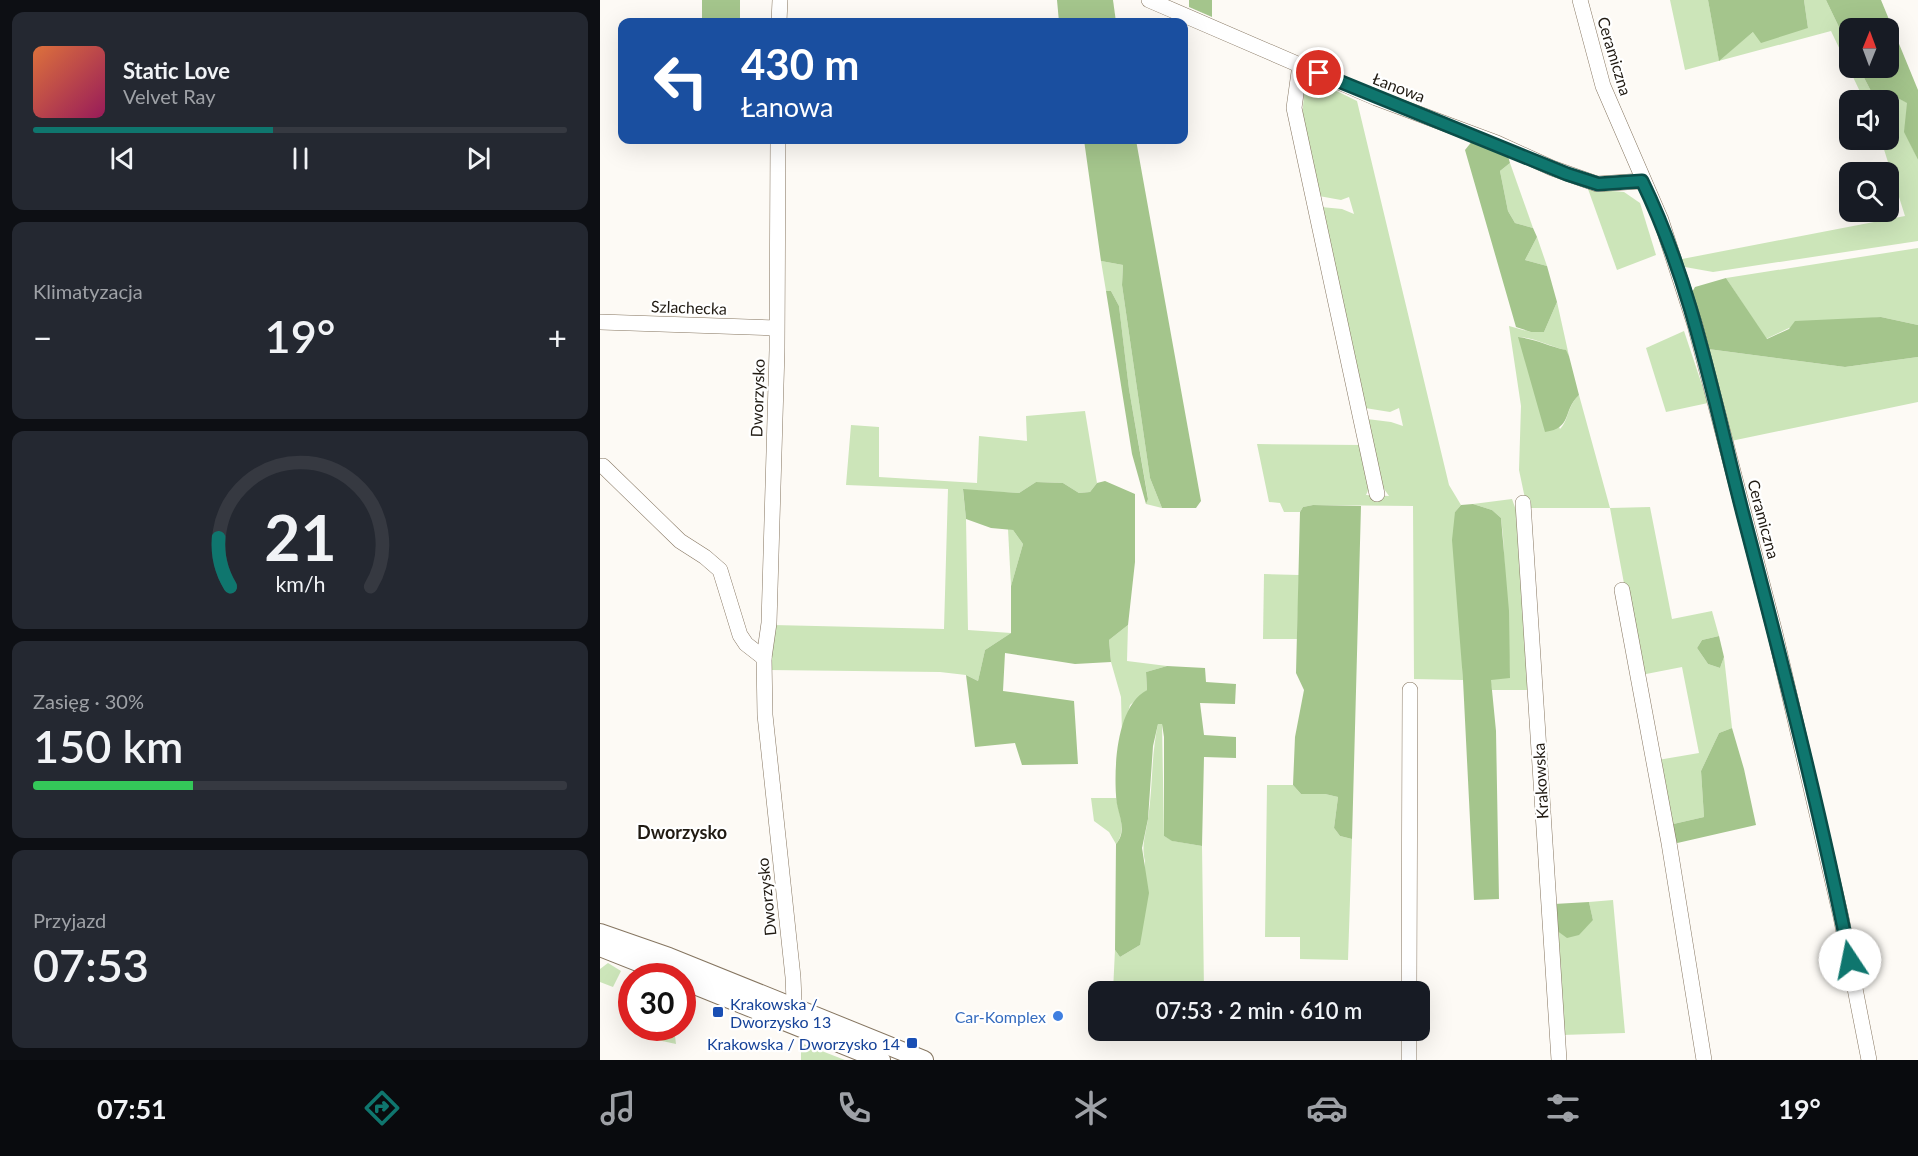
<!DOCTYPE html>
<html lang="pl">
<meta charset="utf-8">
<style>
:root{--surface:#171b24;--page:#242831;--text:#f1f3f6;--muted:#9ea1a6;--line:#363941;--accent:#0f766e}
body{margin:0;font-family:Lato,sans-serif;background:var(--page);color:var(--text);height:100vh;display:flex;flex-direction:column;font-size:22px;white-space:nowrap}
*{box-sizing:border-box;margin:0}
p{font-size:20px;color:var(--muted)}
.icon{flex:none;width:33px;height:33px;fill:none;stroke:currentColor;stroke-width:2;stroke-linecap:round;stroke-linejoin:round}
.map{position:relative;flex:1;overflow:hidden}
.side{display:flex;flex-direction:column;gap:12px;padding:12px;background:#0d0f14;width:600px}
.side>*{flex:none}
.top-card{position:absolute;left:18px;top:18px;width:570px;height:126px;border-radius:12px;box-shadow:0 6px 24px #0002;background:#1a4fa0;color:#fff;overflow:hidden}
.needle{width:39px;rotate:1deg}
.fabs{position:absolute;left:1239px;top:18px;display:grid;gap:12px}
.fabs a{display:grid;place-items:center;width:60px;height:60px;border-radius:12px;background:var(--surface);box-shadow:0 6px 24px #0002;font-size:30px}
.speed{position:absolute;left:18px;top:963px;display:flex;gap:12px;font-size:30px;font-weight:700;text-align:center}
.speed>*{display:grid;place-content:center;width:78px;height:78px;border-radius:50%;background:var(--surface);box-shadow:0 6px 24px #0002;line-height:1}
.speed .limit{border:9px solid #d22;background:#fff;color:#111}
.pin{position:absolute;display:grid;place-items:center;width:51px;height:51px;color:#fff;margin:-26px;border:3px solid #fff;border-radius:50%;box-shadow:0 2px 6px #0007}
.me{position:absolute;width:66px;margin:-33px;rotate:349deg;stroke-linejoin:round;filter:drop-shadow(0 0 4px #0008)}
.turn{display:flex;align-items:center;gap:21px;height:126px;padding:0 24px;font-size:27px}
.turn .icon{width:78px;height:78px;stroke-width:2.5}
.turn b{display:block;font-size:42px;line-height:51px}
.big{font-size:45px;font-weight:600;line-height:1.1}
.side .card{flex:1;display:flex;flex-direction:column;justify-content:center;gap:9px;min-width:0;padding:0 21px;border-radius:12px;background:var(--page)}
.side .dial{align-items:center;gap:0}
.dial svg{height:156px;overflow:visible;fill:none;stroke:var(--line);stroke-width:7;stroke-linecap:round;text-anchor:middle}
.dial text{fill:var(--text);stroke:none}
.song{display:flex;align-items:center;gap:18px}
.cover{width:72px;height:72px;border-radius:9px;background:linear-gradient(135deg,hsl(20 70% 55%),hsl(330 70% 35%))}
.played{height:6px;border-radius:3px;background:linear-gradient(90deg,var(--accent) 45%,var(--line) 45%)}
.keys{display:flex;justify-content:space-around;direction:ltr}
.heat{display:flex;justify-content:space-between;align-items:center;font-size:33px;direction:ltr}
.charge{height:9px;border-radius:4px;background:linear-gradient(90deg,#34c759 30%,var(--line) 0)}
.trip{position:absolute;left:488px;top:981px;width:342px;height:60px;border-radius:12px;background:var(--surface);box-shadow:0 6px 24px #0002;font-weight:600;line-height:60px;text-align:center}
.tabs{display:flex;height:96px;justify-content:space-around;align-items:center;background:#090b0e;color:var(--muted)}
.tabs .icon{width:42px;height:42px}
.tabs .on{color:var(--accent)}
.tabs b{font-size:27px;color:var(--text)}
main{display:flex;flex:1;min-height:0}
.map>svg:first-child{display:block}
.green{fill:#cce5b9}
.forest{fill:#a4c58c}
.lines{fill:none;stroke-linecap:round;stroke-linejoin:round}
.minor-casing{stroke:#867661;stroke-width:16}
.major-casing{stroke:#867661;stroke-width:20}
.minor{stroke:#fff;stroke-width:15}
.major{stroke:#fff;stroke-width:18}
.route-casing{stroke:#0a4d48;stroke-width:15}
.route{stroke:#0f766e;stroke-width:10}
.transit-dot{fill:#1a4fb4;stroke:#fff;stroke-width:2}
.shop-dot{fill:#3f7fe0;stroke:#fff;stroke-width:2}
.labels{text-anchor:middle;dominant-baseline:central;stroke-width:4.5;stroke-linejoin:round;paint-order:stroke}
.street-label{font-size:16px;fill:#201a12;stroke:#fff}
.transit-label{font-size:16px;fill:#164399;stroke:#fff;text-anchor:start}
.shop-label{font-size:16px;fill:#366cbe;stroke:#fff;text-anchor:end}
.neighbourhood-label{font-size:18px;font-weight:bold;fill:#201a12;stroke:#fff}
</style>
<main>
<section class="side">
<div class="card">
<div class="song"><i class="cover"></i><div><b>Static Love</b><p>Velvet Ray</p></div></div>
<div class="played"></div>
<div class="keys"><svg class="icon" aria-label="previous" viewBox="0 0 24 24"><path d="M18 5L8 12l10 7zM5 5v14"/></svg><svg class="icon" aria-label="pause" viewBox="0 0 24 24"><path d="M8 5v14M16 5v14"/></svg><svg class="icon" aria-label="next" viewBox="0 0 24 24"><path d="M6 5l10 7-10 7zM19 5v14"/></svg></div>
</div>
<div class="card"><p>Klimatyzacja</p>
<div class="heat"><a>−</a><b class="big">19°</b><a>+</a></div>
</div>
<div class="card dial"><svg viewBox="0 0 100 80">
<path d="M14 69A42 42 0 1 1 86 69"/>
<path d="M14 69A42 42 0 0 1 8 44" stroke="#0f766e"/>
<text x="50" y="56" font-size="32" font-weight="700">21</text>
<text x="50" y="72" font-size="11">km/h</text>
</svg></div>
<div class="card"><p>Zasięg · 30%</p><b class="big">150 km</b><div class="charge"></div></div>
<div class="card"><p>Przyjazd</p><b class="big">07:53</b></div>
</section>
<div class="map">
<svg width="1318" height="1060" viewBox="0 0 1318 1060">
<rect width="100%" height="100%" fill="#fdfaf5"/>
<g class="green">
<path d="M1070,0H1108L1119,60L1153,32L1208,28L1204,0H1226L1249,48L1250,68H1259L1272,93L1290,94L1308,103L1305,132L1318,160V241L1113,272L1085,267L1082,259L1305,216L1281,140H1288V100H1264L1231,31L1085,70Z"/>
<path d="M706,76L757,101L849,485L861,505L855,512L863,680L814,679L813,506L713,505L703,507L700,512H684L680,503L669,502L657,444L761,445L770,486L766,495L789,496L782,486L767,419L791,422L803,426L799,408L790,412L765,408L721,207L742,209L754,214L749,197L741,200L719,196L702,116Z"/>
<path d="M910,163L933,228L915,223L908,211L900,171Z"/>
<path d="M988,189L1024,192L1040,203L1056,255L1017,270Z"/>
<path d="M937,237L947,266L925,260Z"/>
<path d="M1318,248V325L1281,317L1189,328L1166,339L1126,278Z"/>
<path d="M501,261L523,265L522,285L550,478L562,508L546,504L548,498L529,389L519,306L511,291H506Z"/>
<path d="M957,302L969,356L965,350C949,346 935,338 919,337L960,429C969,420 967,406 979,395L1010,508L1050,507L1072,619L1112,611L1119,636L1102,640L1097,648L1108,664L1120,668L1124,657L1132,728L1119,733L1101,771L1104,817L1069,825L1058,760L1099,753L1082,667L1041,675L1010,508H927L919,470L921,406L909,326L931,332H944Z"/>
<path d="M1084,331L1108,403L1066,412L1046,348Z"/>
<path d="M1108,349L1245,367L1318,357V402L1131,441Z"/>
<path d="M485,411L497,483L490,492L479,493L463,483L436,482L419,493L363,490L366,519L368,630L411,633L385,650L378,681L366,675L340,672L169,670L173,625L344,629L348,489L246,485L251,425L279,427V477L377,483L379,436L427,441L426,416Z"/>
<path d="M912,499L917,513L930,690H892L890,679L910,677L903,536L901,518L892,510L873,504Z"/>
<path d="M408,529L413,530L423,544L411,586Z"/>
<path d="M664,574L699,575L697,639H663Z"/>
<path d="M528,625L527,661L567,666L546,672L547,690L530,705L522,734L521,697L511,662L509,640Z"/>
<path d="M562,723L564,836L573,841L602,846L604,991H513L515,950L520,957L540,945L545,861C541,845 546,834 548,819C553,787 551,755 558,724Z"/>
<path d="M667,785H693L701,794H725L738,797L734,828L740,836L752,839L748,960L700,959V937H665Z"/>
<path d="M491,798H516C519,813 527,831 516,844L509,832L494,821Z"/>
<path d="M1013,900L1025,1033L962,1035L956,930L993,920L989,902Z"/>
<path d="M8,963L21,971L13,987L0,982V969Z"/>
<path d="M39,1028H74L76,1044L39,1036Z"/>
<path d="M201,1043L245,1060H201Z"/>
</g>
<g class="forest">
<rect x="102" y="0" width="38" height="22"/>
<path d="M457,0H513L516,22H459Z"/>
<path d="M589,0H612V17L589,7Z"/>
<path d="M1108,0H1204L1208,28L1161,43L1153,32L1119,61Z"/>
<path d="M1226,0H1281L1318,90V160L1304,132L1307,103L1290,94L1272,93L1259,68H1288V28H1250L1249,48Z"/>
<path d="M484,140H536L601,501L596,508H562L550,478L522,285L523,265L501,261Z"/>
<path d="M873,140L908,156L910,163L900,171L908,211L915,223L933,228L937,237L925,260L947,266L957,302L944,332H931L916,327L865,150Z"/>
<path d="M1126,278L1167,339L1189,329L1195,321L1281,317L1318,325V357L1245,367L1108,349L1091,294L1095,287Z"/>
<path d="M506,291H511L519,306L529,389L548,499L546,504L532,454Z"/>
<path d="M918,337C936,339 948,346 966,350L969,356L979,395C962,411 973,428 945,432Z"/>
<path d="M505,481L535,494V562L528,625L509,640L511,662L475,664L405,653L403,691L474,701L478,764L422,765L415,743L375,747L366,675L378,681L385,650L411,633V586L423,544L413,530L391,528L366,519L363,489L419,493L436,482L463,483L479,493L490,492L497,483Z"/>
<path d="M873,504L892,510L901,518L909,611L910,678L891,680L896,731L899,899L874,900L863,680L852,540L855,512L861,505Z"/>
<path d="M713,505L761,506L752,839L740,836L734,828L738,797L725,794H701L693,785L695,737L704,690L696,673L700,512L703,507Z"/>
<path d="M1119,636L1124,657L1120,668L1108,664L1097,648L1102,640Z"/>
<path d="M567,666L605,668L606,682L636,684L635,704L600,703L604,735L636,737V758L604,757L602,846L572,841L564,836V737L562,724H558L553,746L548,819L542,848L549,893L540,945L520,957L515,950L516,844C529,829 516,812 516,795C514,764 517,706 547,690L546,672Z"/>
<path d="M1132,728L1144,769L1156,825L1073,844L1069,825L1104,817L1101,771L1119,733Z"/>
<path d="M989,902L993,920L979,935L967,938L956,930L954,904Z"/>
</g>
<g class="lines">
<defs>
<g id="minor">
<path d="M549,0L776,98L897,143L952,168L997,184L1042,181"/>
<path d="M980,0L1003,86L1061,220L1095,325L1175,633L1241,917L1269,1060"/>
<path d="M179,22L180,0"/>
<path d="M700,65L694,108L777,494"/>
<path d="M178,140L177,350L169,623L164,658L165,715L193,977L194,1001L189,1017"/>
<path d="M0,322L176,328"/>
<path d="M3,466L80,541L105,557L120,570L140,635L146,644L164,658"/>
<path d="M923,503L959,1060"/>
<path d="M1022,590L1069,843L1104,1060"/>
<path d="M809,992L810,690"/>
<path d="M809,1030V1060"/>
</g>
<g id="major">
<path d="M0,933L69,957L324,1060"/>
<path d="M0,947L73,976"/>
<path d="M82,980L281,1060"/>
</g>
</defs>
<use href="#minor" class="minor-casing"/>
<use href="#major" class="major-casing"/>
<use href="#minor" class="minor"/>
<use href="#major" class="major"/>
</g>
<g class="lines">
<defs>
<path id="route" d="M719,73L967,174L998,184L1042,181C1093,286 1114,402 1143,514C1182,662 1220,810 1250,960"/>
</defs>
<use href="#route" class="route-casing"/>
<use href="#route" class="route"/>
</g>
<g class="transit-dot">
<rect x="112" y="1006" width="12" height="12" rx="3"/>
<rect x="306" y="1037" width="12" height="12" rx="3"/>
</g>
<circle class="shop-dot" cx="458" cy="1016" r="6"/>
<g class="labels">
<g class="street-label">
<text transform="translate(1015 56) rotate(73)">Ceramiczna</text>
<text transform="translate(799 87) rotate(21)">Łanowa</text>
<text transform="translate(89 307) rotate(2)">Szlachecka</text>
<text transform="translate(157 398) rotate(-88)">Dworzysko</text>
<text transform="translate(1164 519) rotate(75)">Ceramiczna</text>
<text transform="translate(940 781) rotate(-93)">Krakowska</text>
<text transform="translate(166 897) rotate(-96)">Dworzysko</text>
</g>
<g class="transit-label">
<text x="130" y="1003">Krakowska /<tspan x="130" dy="18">Dworzysko 13</tspan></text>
<text x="300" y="1043" text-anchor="end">Krakowska / Dworzysko 14</text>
</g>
<g class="shop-label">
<text x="446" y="1016">Car-Komplex</text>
</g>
<g class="neighbourhood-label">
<text x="82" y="832">Dworzysko</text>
</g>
</g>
</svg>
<div class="fabs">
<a><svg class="needle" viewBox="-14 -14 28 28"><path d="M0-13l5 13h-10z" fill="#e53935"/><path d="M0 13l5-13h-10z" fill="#9ea1a6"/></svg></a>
<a><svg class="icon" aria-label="sound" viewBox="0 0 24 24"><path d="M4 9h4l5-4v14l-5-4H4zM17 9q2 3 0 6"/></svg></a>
<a><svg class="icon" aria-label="search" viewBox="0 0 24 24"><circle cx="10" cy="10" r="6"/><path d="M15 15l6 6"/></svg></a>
</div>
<div class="speed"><div class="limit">30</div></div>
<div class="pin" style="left:719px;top:73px;background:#d93025"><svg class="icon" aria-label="arrive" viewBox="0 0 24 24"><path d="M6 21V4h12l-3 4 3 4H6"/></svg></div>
<svg class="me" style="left:1250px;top:960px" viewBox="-20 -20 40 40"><circle r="19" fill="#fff"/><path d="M0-13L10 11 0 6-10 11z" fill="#0f766e"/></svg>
<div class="trip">07:53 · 2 min · 610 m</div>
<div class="top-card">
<div class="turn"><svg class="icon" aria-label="left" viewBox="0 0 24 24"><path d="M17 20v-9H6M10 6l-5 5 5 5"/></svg><div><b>430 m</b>Łanowa</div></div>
</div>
</div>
</main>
<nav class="tabs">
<b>07:51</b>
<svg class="icon on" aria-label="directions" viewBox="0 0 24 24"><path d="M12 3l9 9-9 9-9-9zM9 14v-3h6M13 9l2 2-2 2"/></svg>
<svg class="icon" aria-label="music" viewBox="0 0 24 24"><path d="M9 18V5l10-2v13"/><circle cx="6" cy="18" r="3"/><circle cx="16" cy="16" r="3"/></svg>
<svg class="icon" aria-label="phone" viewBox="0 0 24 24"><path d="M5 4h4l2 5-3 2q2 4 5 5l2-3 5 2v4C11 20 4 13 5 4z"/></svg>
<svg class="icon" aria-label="climate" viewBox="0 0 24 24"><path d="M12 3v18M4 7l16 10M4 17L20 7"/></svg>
<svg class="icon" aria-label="car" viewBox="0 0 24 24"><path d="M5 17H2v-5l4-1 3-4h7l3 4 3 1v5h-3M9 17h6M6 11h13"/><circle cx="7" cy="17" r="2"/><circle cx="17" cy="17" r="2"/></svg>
<svg class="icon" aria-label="filters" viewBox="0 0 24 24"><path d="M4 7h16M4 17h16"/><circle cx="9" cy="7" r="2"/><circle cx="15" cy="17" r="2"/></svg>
<b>19°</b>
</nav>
